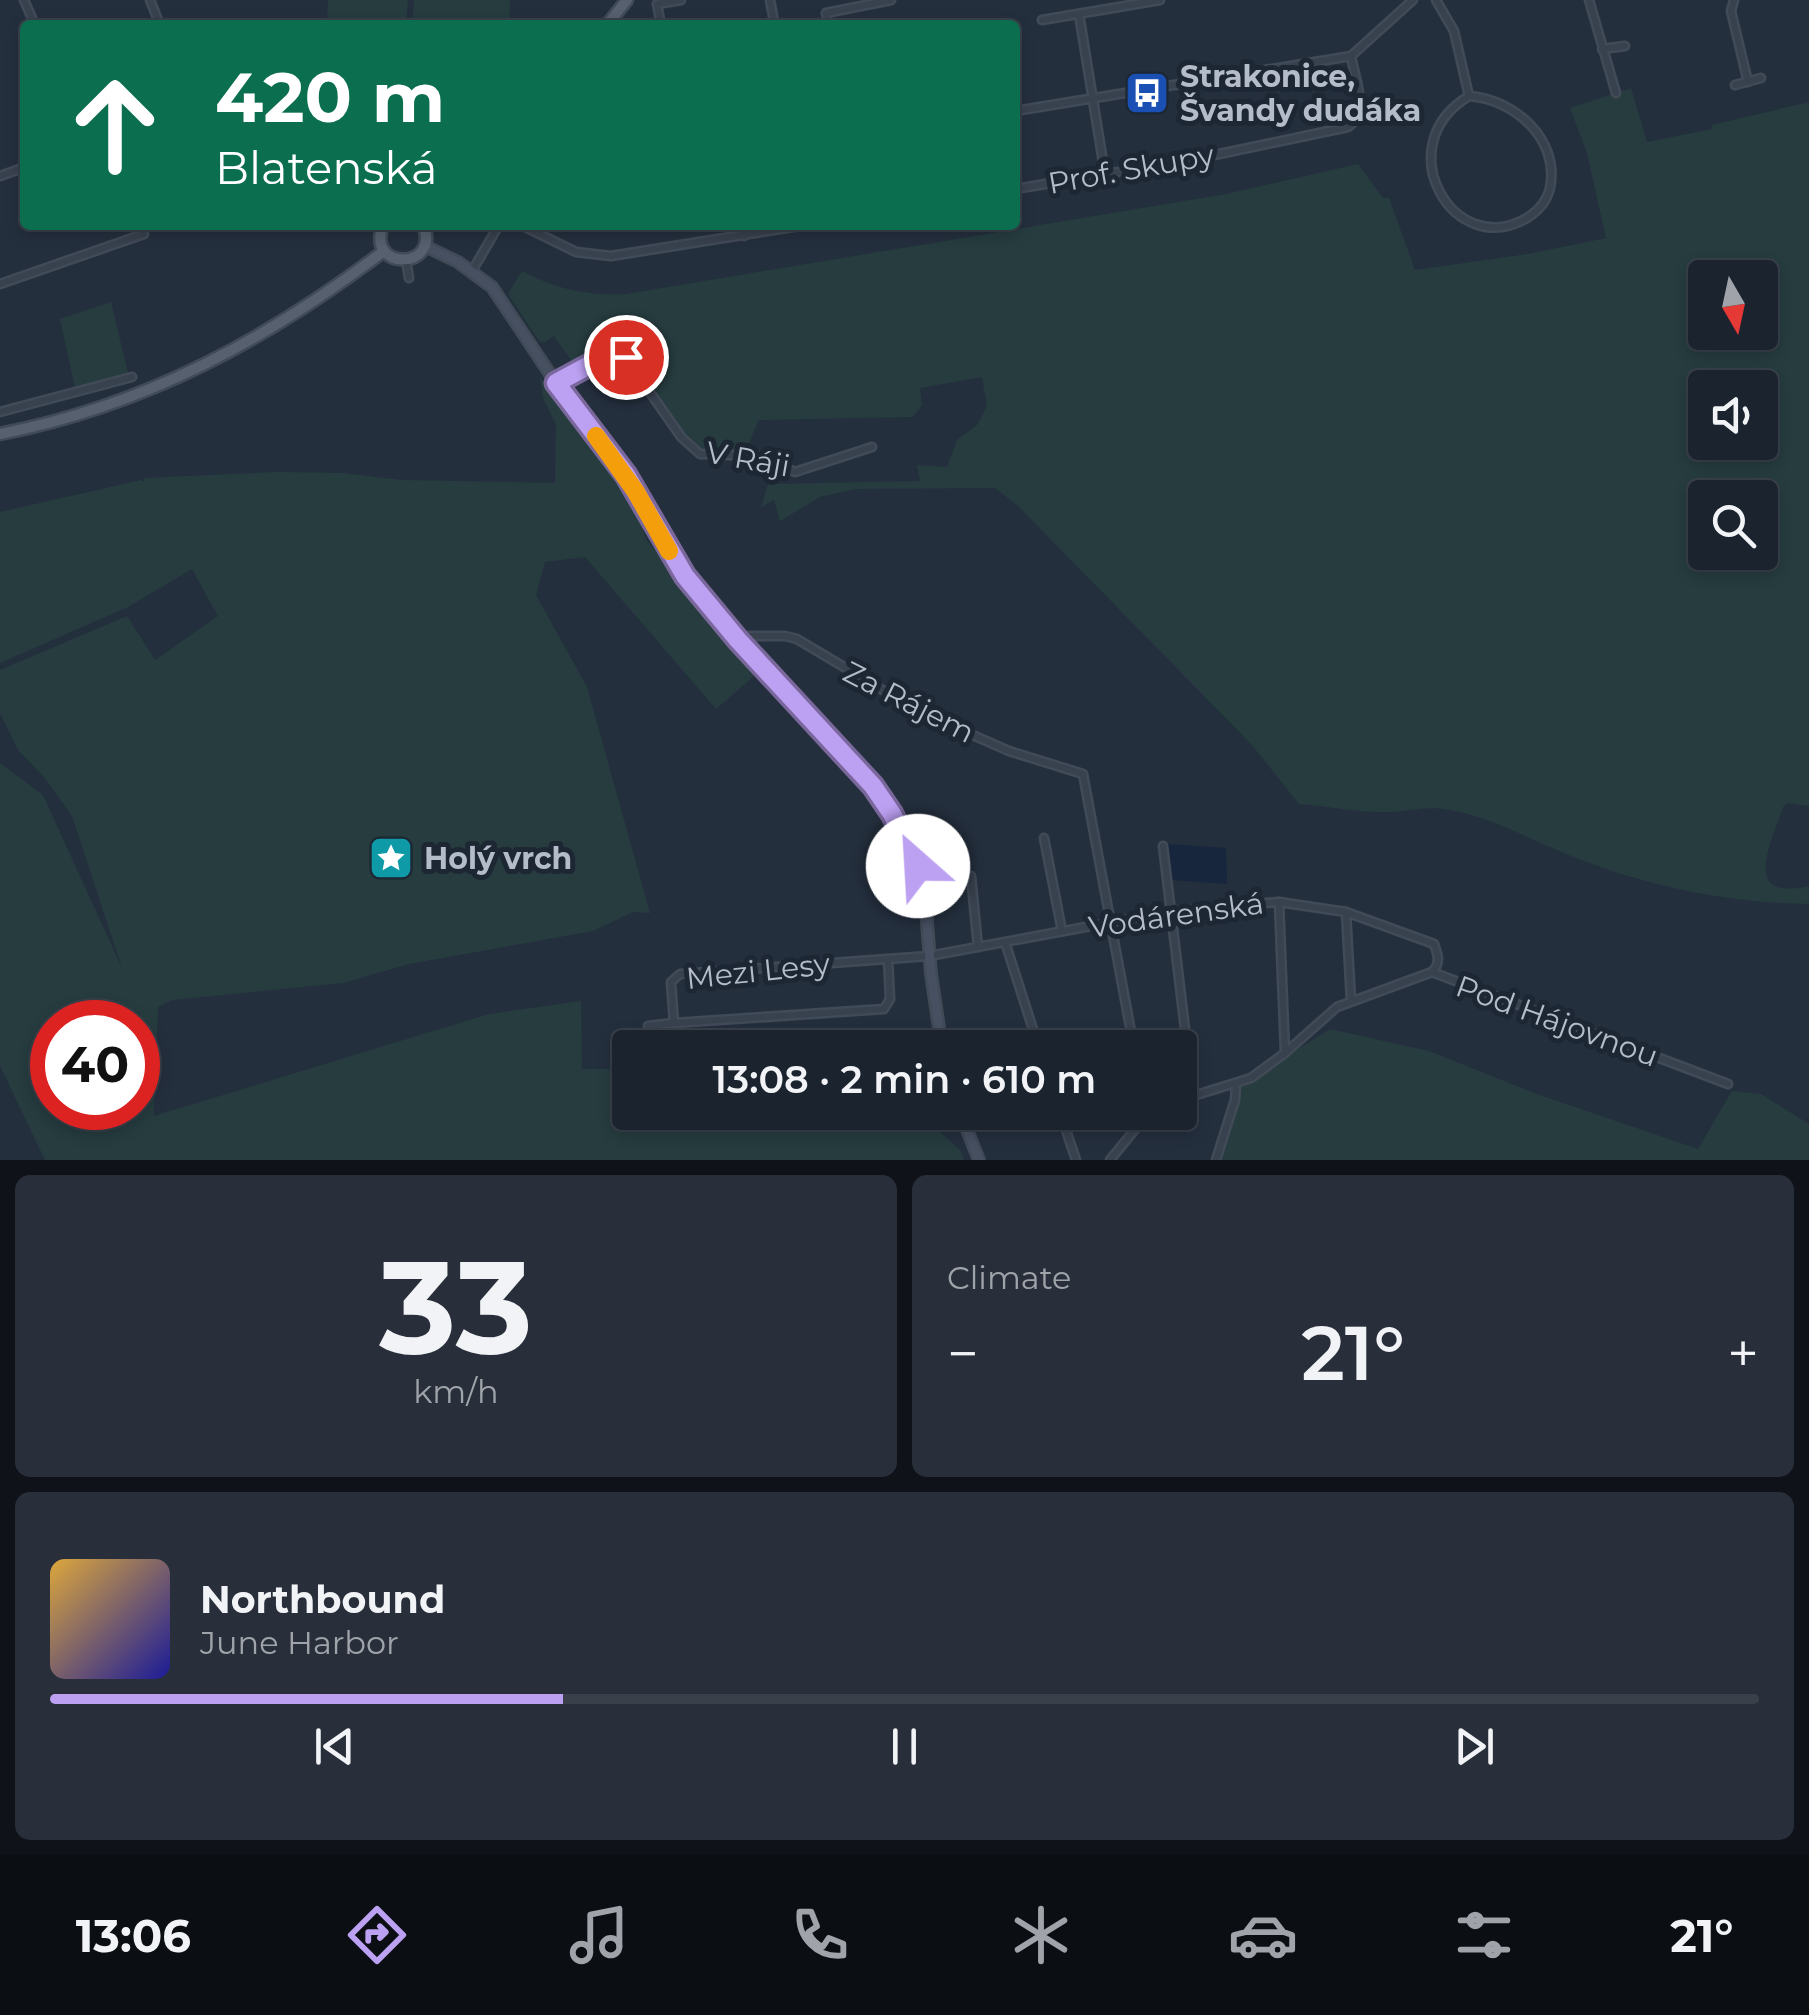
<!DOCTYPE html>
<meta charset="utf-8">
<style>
:root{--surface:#1b232e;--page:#282f3a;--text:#f1f3f6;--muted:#a0a4aa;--line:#39404a;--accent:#bca0f2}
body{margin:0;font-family:Montserrat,sans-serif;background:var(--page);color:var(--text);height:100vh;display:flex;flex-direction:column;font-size:38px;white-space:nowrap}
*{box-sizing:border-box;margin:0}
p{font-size:32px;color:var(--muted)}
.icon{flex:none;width:55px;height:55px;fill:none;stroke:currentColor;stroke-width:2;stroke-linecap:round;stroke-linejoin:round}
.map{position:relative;height:1160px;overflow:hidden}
.details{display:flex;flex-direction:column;gap:15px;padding:15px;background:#0f1319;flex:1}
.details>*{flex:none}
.top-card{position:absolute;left:20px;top:20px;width:1000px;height:210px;border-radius:10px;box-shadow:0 5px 15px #0003,0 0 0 2px var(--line);background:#0b6e4f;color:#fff;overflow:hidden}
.needle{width:65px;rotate:171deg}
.controls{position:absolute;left:1688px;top:260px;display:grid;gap:20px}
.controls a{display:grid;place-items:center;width:90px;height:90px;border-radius:10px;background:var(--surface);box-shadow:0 5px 15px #0003,0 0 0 2px var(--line);font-size:50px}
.speed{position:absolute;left:30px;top:1000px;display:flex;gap:20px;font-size:50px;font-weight:700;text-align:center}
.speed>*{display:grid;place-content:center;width:130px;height:130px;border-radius:50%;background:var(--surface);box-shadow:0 5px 15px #0003,0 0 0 2px var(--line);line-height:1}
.speed .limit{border:15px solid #d22;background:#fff;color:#111}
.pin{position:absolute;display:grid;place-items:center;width:85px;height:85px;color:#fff;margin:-42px;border:5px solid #fff;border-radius:50%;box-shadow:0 2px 10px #0007}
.me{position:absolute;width:110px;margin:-55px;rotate:334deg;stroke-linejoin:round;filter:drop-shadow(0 0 8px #0008)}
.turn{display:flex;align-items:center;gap:35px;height:210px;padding:0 30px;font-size:45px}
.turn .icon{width:130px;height:130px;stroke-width:2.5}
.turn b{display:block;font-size:70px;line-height:85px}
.big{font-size:75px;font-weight:600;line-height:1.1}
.details .widget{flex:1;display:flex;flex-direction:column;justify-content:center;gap:15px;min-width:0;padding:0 35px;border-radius:15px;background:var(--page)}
.details .dial{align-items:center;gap:0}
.dial b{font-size:130px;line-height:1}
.song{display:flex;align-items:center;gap:30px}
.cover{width:120px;height:120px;border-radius:15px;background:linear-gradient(135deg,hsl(40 70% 55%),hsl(240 70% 35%))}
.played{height:10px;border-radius:5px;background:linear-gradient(90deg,var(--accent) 30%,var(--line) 30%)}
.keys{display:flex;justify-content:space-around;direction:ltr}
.heat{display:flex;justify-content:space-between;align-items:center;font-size:55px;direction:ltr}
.details .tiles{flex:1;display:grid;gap:15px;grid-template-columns:1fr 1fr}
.widget:last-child{grid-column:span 2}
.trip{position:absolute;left:612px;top:1030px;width:585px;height:100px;border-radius:10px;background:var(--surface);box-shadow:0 5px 15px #0003,0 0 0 2px var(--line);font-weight:600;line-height:100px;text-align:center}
.menu{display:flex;height:160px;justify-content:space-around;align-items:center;background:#0b0e12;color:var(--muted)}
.menu .icon{width:70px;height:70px}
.menu .on{color:var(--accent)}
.menu b{font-size:45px;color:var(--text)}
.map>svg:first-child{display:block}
.green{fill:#263c3f;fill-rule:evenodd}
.water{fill:#17263c}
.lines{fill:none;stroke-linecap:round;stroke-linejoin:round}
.street-casing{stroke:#414a57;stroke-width:11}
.secondary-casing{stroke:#414a57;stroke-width:14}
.primary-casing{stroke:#414a57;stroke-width:15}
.street{stroke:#38414e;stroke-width:6}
.secondary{stroke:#465061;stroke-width:9}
.primary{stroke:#56606e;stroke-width:10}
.route-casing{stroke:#7a689d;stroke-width:25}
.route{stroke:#bca0f2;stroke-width:18}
.slow{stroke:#f59e0b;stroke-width:18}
.labels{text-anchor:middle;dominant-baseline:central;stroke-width:10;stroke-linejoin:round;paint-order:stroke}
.poi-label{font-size:30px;font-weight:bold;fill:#b4bcc9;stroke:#1d2633;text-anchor:start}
.street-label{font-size:30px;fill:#b4bcc9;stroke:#1d2633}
</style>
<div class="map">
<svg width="1809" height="1160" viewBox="0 0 1809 1160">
<rect width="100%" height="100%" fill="#242f3e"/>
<g class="green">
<path d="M328,0H408L406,25H327Z"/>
<path d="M414,0H510L509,25H412Z"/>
<path d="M1631,88L1647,142L1712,129V125L1809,102V806L1788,803L1783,807C1771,844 1740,902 1809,886V904C1726,903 1640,885 1564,853C1526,838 1491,817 1450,810C1425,805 1406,813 1382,812C1355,812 1326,806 1299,804L1252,745L1017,505L995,488L855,489L820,497L780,521L774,500L761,507L768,484L920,481L917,465L947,467L957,440L977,425L987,406L982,377L920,388L922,405L913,417L759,420L745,452L705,458L692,449L625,355L611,352L571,372L576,367L554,336L545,342L539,341L508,294L522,271C556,289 587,296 626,294L1226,194L1358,164L1383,198H1389L1415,270L1528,254L1606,238L1587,153L1570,108ZM1705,278H1760V332H1705ZM1705,388H1760V442H1705ZM1705,498H1760V552H1705Z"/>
<path d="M111,302L128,373L75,388L60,319Z"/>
<path d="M540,377L627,483L646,539L754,676L716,709L585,557L545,562L536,595L587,687L650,913L633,912L593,931L409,964L343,983L172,1000L158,1007L154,1116L489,1014L581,1001L582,1069H630V1112L919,1113L960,1150L964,1160H45L0,1066V763L43,795L122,968L72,816L44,777L18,750L0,713V670L127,616L155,660L218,616L192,569L128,607L0,663V512L141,480L145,483L143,478L276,472L343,473L401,480L555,483L556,425L543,398ZM52,1022H138V1108H52Z"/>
<path d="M1330,1029L1429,1051L1534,1093L1698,1149L1732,1091L1761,1094L1809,1124V1160H1215L1239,1086Z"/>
</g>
<path class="water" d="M1168,844L1226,848L1227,884L1171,880Z"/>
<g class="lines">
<defs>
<g id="street">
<path d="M24,0L35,25"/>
<path d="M150,0L160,25"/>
<path d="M770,0L774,21"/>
<path d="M1436,0L1454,31L1469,96"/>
<path d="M1589,0L1616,93"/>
<path d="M1734,0L1731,11L1748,82"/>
<path d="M1079,14L1105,174"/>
<path d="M1042,20L1160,0"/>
<path d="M661,25L657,4L681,0"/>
<path d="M828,25L826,13L891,0"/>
<path d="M1602,49L1625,46"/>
<path d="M1735,85L1761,78"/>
<path d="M1469,96C1514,99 1560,139 1550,188C1547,201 1538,211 1527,218C1453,261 1387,145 1469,96Z"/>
<path d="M1015,111L1351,56L1413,0"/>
<path d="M0,176L25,167"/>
<path d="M1015,189L1191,160L1348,127C1370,112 1355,79 1351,56"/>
<path d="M521,225L576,252L611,256L806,225"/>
<path d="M742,225L744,236"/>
<path d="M406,260L409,278"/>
<path d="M472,271L499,225"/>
<path d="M0,284L144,234L141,225"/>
<path d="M556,383L606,356L625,357L682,438L700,454L759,456L795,472L872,447"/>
<path d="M0,412L132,377"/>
<path d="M738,640L743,636H785L797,639L916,710L1009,751L1083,774L1134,1048"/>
<path d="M1044,838L1062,931"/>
<path d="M1163,846L1193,1095"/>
<path d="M971,876L978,947"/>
<path d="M1279,902L1285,1052"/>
<path d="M1346,912L1351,1000"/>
<path d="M1005,942L1039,1048"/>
<path d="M888,959L890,999L884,1009L674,1023L671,982L680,974L929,956L1172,911L1279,902L1346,912L1434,944C1438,955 1441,963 1432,972"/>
<path d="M648,1026L674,1023"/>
<path d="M1180,1100L1251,1078L1285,1053L1337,1007L1432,972L1728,1084"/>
<path d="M1060,1112L1076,1160"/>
<path d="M1110,1160L1146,1116L1154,1112"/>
<path d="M1216,1160L1235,1100L1236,1084"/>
</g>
<g id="secondary">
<path d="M425,246L458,262L492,287L556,383L626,475L685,576L738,640L873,787L892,814L918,865L925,897L931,974L942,1048"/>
<path d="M960,1112L979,1160"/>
</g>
<g id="primary">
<path d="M607,25L627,0"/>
<path d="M383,225C365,272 442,270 423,225"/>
<path d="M0,434C147,405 266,340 384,251"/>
</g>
</defs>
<use href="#street" class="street-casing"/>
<use href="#secondary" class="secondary-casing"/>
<use href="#primary" class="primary-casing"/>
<use href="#street" class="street"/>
<use href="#secondary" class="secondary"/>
<use href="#primary" class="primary"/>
</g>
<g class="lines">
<defs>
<path id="route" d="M626,357L606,356L556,383L626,475L685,576L738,640L873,786L892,814L918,866"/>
</defs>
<use href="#route" class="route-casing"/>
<use href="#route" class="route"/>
<path class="slow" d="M596,436L636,492L669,551"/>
</g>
<defs>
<symbol id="bus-square" viewBox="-11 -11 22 22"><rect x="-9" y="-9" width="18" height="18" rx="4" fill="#1a4fb4" stroke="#1d2633"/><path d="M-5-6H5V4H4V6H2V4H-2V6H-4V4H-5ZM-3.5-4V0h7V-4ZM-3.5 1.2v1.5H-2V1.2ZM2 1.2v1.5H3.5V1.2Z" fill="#fff"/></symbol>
<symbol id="sight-square" viewBox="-11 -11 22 22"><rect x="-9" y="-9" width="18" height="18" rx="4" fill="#0f9aa8" stroke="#1d2633"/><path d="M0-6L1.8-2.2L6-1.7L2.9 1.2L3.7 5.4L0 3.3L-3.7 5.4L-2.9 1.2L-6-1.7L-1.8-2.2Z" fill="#fff"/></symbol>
</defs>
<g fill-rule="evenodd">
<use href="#bus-square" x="1122" y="68" width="50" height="50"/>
<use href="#sight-square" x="366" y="833" width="50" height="50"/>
</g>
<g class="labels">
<g class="poi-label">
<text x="1180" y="76">Strakonice,<tspan x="1180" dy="34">Švandy dudáka</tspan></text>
<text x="424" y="858">Holý vrch</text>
</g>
<g class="street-label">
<text transform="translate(1131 169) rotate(-10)">Prof. Skupy</text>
<text transform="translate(748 459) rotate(10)">V Ráji</text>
<text transform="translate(909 702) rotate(27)">Za Rájem</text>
<text transform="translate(1176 915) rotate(-8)">Vodárenská</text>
<text transform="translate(758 971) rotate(-6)">Mezi Lesy</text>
<text transform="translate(1557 1021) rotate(20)">Pod Hájovnou</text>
</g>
</g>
</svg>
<div class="controls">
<a><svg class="needle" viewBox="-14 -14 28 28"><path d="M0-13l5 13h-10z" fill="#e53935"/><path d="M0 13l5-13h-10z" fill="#a0a4aa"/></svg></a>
<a><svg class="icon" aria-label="sound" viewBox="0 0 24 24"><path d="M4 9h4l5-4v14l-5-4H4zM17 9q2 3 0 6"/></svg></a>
<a><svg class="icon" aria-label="search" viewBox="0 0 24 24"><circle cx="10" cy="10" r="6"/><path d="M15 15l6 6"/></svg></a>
</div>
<div class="speed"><div class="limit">40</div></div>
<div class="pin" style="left:626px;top:357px;background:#d93025"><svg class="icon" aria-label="arrive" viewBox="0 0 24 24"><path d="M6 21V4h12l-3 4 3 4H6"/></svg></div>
<svg class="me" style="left:918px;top:866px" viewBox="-20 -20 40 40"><circle r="19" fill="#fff"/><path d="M0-13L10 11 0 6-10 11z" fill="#bca0f2"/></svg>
<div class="trip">13:08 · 2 min · 610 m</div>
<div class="top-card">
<div class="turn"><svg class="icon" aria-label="ahead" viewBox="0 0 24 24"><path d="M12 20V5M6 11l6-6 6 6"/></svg><div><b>420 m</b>Blatenská</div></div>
</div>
</div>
<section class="details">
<div class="tiles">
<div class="widget dial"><b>33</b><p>km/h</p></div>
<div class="widget"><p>Climate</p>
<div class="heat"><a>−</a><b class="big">21°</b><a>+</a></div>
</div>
<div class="widget">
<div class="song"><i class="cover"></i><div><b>Northbound</b><p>June Harbor</p></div></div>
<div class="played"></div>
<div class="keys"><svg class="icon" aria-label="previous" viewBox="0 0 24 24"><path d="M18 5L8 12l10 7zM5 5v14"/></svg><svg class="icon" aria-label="pause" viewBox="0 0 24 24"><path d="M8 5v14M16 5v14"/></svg><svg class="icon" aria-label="next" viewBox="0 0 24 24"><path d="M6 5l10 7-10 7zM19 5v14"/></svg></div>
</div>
</div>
</section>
<nav class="menu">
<b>13:06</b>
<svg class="icon on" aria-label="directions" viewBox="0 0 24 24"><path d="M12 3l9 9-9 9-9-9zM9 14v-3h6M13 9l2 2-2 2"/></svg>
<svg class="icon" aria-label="music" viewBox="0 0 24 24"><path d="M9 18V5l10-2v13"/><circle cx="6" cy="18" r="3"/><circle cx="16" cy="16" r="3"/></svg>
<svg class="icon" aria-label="phone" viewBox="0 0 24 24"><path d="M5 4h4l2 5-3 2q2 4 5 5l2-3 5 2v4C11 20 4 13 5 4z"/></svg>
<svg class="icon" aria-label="climate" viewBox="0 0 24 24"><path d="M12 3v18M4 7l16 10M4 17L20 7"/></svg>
<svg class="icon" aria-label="car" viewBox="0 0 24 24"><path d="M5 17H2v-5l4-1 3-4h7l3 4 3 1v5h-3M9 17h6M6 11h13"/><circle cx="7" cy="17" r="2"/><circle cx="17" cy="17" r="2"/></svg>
<svg class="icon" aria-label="filters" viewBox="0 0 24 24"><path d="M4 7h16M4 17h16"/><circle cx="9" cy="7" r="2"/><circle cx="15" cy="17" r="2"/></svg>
<b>21°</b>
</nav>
